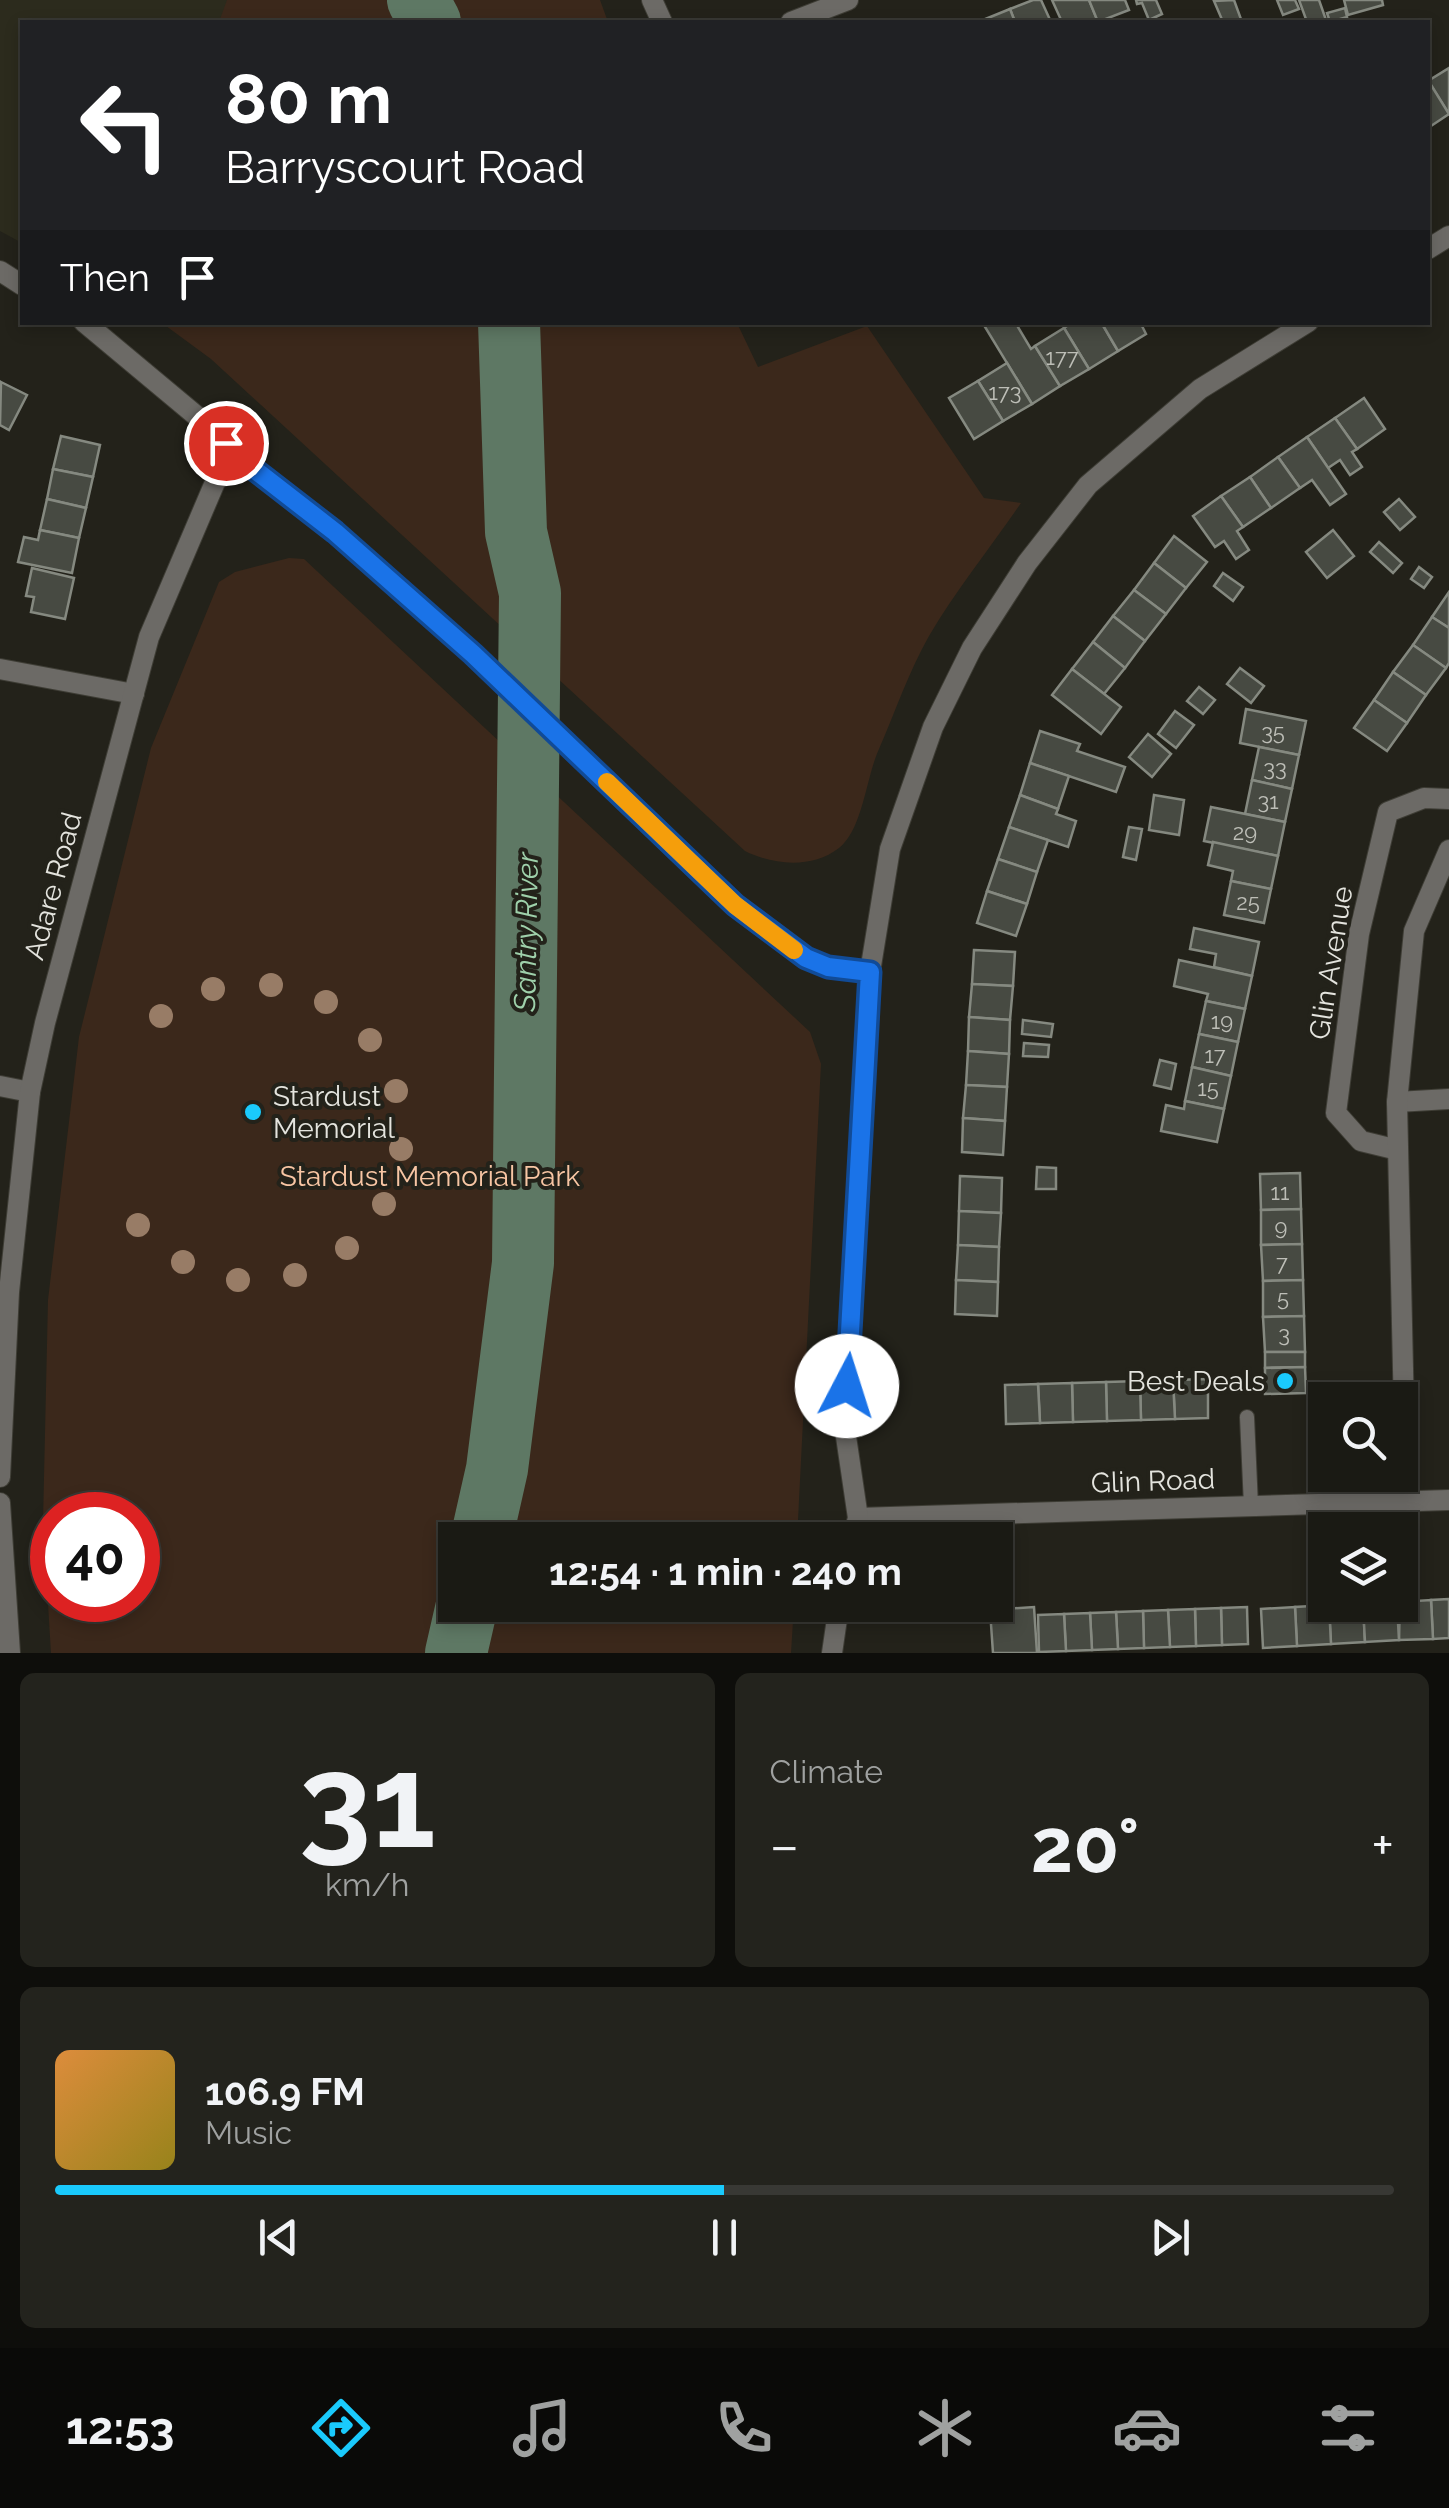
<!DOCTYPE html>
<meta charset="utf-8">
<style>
:root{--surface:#1a1a14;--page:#23231d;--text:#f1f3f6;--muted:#9fa1a0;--line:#383834;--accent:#1acafc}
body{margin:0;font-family:Raleway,sans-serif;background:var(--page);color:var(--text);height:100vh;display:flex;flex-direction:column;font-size:38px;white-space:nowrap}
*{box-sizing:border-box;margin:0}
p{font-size:32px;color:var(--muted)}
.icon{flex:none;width:55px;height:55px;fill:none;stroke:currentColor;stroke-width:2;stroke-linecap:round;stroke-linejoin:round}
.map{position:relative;height:1653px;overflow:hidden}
.drawer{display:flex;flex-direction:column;gap:20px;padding:20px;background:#0e0e0b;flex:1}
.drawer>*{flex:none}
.hud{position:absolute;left:20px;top:20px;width:1410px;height:305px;border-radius:0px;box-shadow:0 5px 15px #0003,0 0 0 2px var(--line);background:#202124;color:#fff;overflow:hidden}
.buttons{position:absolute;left:1308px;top:1382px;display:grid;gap:20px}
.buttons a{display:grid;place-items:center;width:110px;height:110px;border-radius:0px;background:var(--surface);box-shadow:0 5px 15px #0003,0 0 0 2px var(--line);font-size:50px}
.speed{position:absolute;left:30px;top:1492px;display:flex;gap:20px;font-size:50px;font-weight:700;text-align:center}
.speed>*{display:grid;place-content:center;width:130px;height:130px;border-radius:50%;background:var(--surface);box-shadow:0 5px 15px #0003,0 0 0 2px var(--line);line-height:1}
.speed .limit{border:15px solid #d22;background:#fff;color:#111}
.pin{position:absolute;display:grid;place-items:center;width:85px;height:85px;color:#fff;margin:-42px;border:5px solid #fff;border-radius:50%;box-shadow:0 2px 10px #0007}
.me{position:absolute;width:110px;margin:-55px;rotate:5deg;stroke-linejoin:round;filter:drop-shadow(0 0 8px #0008)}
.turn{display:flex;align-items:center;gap:35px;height:210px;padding:0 40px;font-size:45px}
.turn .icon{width:130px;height:130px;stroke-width:2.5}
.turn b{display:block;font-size:70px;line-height:85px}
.then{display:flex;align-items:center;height:95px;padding:0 40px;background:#0003;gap:20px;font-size:38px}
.big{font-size:75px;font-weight:700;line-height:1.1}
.drawer .widget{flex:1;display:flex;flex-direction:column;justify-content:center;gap:15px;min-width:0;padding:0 35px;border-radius:15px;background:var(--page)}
.drawer .dial{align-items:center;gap:0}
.dial b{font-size:130px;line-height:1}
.song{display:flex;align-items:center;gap:30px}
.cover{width:120px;height:120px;border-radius:15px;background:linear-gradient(135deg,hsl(30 70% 55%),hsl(50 70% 35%))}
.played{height:10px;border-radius:5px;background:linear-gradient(90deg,var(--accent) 50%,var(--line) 50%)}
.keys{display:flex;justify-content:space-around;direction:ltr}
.heat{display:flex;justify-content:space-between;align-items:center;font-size:55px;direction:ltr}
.drawer .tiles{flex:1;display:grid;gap:20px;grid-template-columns:1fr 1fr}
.widget:last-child{grid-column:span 2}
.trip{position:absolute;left:438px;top:1522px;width:575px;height:100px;border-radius:0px;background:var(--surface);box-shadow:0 5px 15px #0003,0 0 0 2px var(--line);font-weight:700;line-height:100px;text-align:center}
.tab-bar{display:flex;height:160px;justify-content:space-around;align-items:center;background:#0a0a08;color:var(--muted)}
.tab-bar .icon{width:70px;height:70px}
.tab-bar .current{color:var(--accent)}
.tab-bar b{font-size:45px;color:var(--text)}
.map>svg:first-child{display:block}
.built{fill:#2c2b1d}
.green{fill:#3b281b;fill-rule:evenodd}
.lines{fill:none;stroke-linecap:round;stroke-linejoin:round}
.river{stroke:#5e7864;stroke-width:62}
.building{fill:#474a42;stroke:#858980;stroke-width:2.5}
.service-casing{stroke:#3e3d35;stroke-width:16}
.minor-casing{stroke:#3e3d35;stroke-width:22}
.tertiary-casing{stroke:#3e3d35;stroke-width:22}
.service{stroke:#6c6a66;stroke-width:14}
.minor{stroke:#6c6a66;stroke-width:20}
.tertiary{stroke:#6c6a66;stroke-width:20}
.tree{fill:#987c66}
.route-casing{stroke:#114b97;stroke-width:25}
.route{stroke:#1a73e8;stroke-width:18}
.slow{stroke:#f59e0b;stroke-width:18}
.poi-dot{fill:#1acafc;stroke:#23221a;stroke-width:4}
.labels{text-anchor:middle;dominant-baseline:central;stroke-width:8;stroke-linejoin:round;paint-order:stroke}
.number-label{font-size:22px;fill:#bdbeb7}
.street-label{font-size:28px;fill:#e4e4de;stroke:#23221a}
.poi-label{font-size:28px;fill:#e4e4de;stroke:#23221a;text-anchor:start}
.park-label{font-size:28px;fill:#f8c6a4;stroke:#23221a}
.water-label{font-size:30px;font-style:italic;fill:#9fd1ab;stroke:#23221a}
</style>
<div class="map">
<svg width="1449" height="1653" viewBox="0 0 1449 1653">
<rect width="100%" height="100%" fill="#23221a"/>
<path class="built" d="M0,0H234L229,22H22V243L0,231Z"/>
<g class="green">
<path d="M227,0H600L608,22H219Z"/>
<path d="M162,323H737L758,367L867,326L984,498L1021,503C991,547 956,590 929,636C909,671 895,712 879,749C866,777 863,829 839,848C812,869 773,865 745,851L211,359Z"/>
<path d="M289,558L304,559L810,1032L821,1064L797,1540H455V1605H794L791,1653H51L43,1522L48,1300L79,1037L151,748L219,582L235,572ZM138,1515V1600H52V1515Z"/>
</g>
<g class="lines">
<g class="river">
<path d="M418,0L430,22"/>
<path d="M481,1540L497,1469L523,1263L530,593L516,532L509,322"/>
<path d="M456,1653L467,1605"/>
</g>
</g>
<g class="building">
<path d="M1033,0H1041L1051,22H1015L1010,9Z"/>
<path d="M1052,0H1089L1098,22H1062Z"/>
<path d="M1089,0H1125L1129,10L1098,22Z"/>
<path d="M1136,0H1156L1162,14L1149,20L1142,3L1137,4Z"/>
<path d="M1234,0L1242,22H1223L1214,1Z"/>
<path d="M1277,0H1295L1299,9L1283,15Z"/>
<path d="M1299,0H1319L1326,20L1307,22Z"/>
<path d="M1344,0H1382L1383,5L1348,15Z"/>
<path d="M1345,8L1347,17L1330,22L1327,13Z"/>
<path d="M1010,9L1015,22H978Z"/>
<path d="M1449,68V114L1428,81Z"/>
<path d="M1428,80L1449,114L1428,128Z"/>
<path d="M982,322H1015L1031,349L1035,346L1060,386L1032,404Z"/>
<path d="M1073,322H1101L1118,351L1089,369L1064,328Z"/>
<path d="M1101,322H1140L1146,334L1118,351Z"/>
<path d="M1064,328L1089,369L1060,386L1035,346Z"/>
<path d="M1007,363L1032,404L1003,421L978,381Z"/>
<path d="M978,381L1003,421L974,439L949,398Z"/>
<path d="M1,382L27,395L9,430L0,425Z"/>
<path d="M1364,398L1385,429L1357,449L1335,418Z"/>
<path d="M1335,418L1357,449L1352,452L1362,467L1350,475L1340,460L1328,468L1307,437Z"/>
<path d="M61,436L100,445L93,477L53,469Z"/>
<path d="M1307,437L1346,494L1330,505L1312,480L1300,488L1278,457Z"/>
<path d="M1278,457L1300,488L1271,508L1250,477Z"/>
<path d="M53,469L93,477L86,508L47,499Z"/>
<path d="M1250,477L1271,508L1243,527L1221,496Z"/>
<path d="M1221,496L1243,527L1237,531L1249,550L1236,559L1224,541L1215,547L1193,516Z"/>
<path d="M47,499L86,508L79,538L40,530Z"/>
<path d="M1399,499L1415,517L1400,530L1384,512Z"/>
<path d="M40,530L79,538L72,573L18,562L24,537L38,540Z"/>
<path d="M1333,530L1354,556L1327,578L1306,552Z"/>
<path d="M1174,536L1207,562L1186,588L1154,563Z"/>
<path d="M1379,542L1402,563L1393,573L1370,552Z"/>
<path d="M1154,563L1186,588L1166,614L1134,590Z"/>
<path d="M1419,567L1432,577L1424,588L1411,579Z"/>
<path d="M32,568L74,578L65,619L31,612L34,597L26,596Z"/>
<path d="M1223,573L1243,587L1233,601L1214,586Z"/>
<path d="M1134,590L1166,614L1145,641L1113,616Z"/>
<path d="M1449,592V628L1432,617Z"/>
<path d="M1113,616L1145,641L1125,668L1093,642Z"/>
<path d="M1432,617L1449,628V663L1446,668L1413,645Z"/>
<path d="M1093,642L1125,668L1104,694L1072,669Z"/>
<path d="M1413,645L1446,668L1426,695L1393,672Z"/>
<path d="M1240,668L1264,686L1251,703L1227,684Z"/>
<path d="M1072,669L1121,707L1101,734L1052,695Z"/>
<path d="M1393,672L1426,695L1407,723L1374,700Z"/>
<path d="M1199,687L1215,700L1203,714L1187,701Z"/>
<path d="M1374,700L1407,723L1387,751L1354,728Z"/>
<path d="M1246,709L1306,721L1299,755L1240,743Z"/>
<path d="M1175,711L1194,725L1176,748L1158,734Z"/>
<path d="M1040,731L1080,744L1077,751L1125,767L1116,792L1030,763Z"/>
<path d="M1148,734L1171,754L1152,777L1129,757Z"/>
<path d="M1259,747L1299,755L1292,789L1252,780Z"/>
<path d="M1030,763L1069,776L1058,809L1020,795Z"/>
<path d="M1252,780L1292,789L1285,822L1245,814Z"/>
<path d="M1020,795L1058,809L1056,814L1076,821L1068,847L1009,827Z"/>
<path d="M1154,795L1184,800L1179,835L1149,830Z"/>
<path d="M1211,807L1285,822L1278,856L1204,841Z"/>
<path d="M1009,827L1048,840L1037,872L998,859Z"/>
<path d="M1129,827L1142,829L1136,860L1123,857Z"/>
<path d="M1213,842L1278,856L1271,889L1231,881L1233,871L1208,865Z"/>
<path d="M998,859L1037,872L1027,904L987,891Z"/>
<path d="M1231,881L1271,889L1264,923L1224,915Z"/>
<path d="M987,891L1027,904L1016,936L977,923Z"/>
<path d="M1194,928L1259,942L1252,976L1214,967L1216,954L1190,949Z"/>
<path d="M974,950L1015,952L1013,986L972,984Z"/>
<path d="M1179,960L1252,976L1245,1009L1206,1001L1208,994L1174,986Z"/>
<path d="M972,984L1013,986L1010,1020L969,1017Z"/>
<path d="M1206,1001L1245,1009L1238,1042L1199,1034Z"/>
<path d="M969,1017L1010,1020L1009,1054L968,1051Z"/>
<path d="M1023,1020L1053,1024L1051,1037L1022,1034Z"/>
<path d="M1199,1034L1238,1042L1231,1076L1192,1067Z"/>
<path d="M1024,1043L1049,1045L1048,1057L1023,1056Z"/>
<path d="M968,1051L1009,1054L1007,1087L966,1085Z"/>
<path d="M1160,1060L1176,1064L1171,1089L1154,1085Z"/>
<path d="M1192,1067L1231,1076L1224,1109L1185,1101Z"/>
<path d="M966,1085L1007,1087L1005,1121L963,1118Z"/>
<path d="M1185,1101L1224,1109L1217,1142L1161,1131L1166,1105L1184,1109Z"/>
<path d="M963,1118L1005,1121L1003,1155L962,1152Z"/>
<path d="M1037,1167L1056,1168V1189H1036Z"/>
<path d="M1300,1173L1301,1209L1261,1210L1260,1174Z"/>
<path d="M960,1176L1002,1178L1001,1213L959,1211Z"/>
<path d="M1301,1209L1302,1244L1261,1245V1210Z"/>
<path d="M959,1211L1001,1213L999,1247L958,1245Z"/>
<path d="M1302,1244L1303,1280L1263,1281L1261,1245Z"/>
<path d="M958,1245L999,1247L998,1282L956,1280Z"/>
<path d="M956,1280L998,1282L997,1316L955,1314Z"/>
<path d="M1303,1280L1304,1316L1263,1317V1281Z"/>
<path d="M1304,1316L1305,1352H1265L1263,1317Z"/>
<path d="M1265,1352H1305V1367L1265,1368Z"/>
<path d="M1305,1367L1306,1393L1265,1394V1368Z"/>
<path d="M1208,1379V1418L1175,1419L1173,1380Z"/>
<path d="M1173,1380L1175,1419L1141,1420L1140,1381Z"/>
<path d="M1140,1381L1141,1420L1107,1421L1106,1382Z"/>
<path d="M1106,1382L1107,1421L1073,1422L1072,1383Z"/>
<path d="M1072,1383L1073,1422L1040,1423L1038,1384Z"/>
<path d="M1038,1384L1040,1423L1006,1424L1005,1385Z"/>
<path d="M1449,1599V1638L1433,1639L1431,1600Z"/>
<path d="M1431,1600L1433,1639L1399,1640L1400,1602Z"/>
<path d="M1329,1605H1363L1365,1642L1331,1644Z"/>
<path d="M1329,1605L1331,1644L1297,1646L1295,1607Z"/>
<path d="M1363,1605H1397L1399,1640L1365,1642Z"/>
<path d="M1034,1607L1037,1653H993L990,1610Z"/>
<path d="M1247,1607L1248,1644L1222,1645L1221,1608Z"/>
<path d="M1295,1607L1297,1646L1263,1648L1261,1609Z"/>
<path d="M1221,1608L1222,1645L1196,1646L1195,1609Z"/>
<path d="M1195,1609L1196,1646L1170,1647L1168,1610Z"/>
<path d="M1168,1610L1170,1647L1144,1648L1143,1611Z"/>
<path d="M1143,1611L1144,1648L1118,1649L1116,1612Z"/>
<path d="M1116,1612L1118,1649L1092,1650L1090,1613Z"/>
<path d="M1090,1613L1092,1650L1066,1651L1064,1614Z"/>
<path d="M1064,1614L1066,1651L1039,1652L1038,1615Z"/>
</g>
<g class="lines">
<defs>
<path id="service" d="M1247,1417L1251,1506"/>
<g id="minor">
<path d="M652,0L662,22"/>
<path d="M791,22L848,0"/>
<path d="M0,669L134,694"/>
<path d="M0,1086L30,1092"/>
<path d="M1397,1102L1449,1099"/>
<path d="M1398,1150L1361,1141L1336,1113L1359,934L1388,812L1424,798L1449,799"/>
<path d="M0,1477L9,1292L30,1092L45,1023L149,637L216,480L246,463"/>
<path d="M1406,1502L1397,1102L1414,931L1449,850"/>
<path d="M0,1503L10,1653"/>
<path d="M858,1518L1449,1500"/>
</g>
<g id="tertiary">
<path d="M1428,249L1449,236"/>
<path d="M0,271L22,285"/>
<path d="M84,322L205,423L246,463L335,532L473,654L735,905L805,958L828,967L870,972"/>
<path d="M852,1540L858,1518L844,1423L870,972L890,849L933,727L972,648L1027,563L1088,485L1200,389L1308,322"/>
<path d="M832,1653L839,1605"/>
</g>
</defs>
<use href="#service" class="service-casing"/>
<use href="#minor" class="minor-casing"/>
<use href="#tertiary" class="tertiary-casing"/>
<use href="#service" class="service"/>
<use href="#minor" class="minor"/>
<use href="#tertiary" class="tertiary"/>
</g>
<g class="tree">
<circle cx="271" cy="985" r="12"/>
<circle cx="213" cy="989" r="12"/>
<circle cx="326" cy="1002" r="12"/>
<circle cx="161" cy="1016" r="12"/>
<circle cx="370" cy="1040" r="12"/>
<circle cx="396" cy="1091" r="12"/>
<circle cx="401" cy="1149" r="12"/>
<circle cx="384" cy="1204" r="12"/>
<circle cx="138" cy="1225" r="12"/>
<circle cx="347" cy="1248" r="12"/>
<circle cx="183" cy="1262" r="12"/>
<circle cx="295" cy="1275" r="12"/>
<circle cx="238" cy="1280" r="12"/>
</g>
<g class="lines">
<defs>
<path id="route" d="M226,443L246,463L335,532L473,654L735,905L806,958L828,967L870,972L847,1386"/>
</defs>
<use href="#route" class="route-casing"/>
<use href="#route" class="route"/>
<path class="slow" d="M607,782L735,905L794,950"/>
</g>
<g class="poi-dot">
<circle cx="253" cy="1112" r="10"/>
<circle cx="1285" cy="1381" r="10"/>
</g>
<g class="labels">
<g class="number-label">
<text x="1062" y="357">177</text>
<text x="1005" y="392">173</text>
<text x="1273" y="732">35</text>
<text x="1275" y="768">33</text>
<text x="1268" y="801">31</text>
<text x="1245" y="832">29</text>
<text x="1248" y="902">25</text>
<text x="1222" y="1021">19</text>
<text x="1215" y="1055">17</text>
<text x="1208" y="1088">15</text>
<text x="1280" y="1192">11</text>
<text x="1281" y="1227">9</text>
<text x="1282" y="1263">7</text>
<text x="1283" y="1298">5</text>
<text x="1284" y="1334">3</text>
</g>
<g class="street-label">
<text transform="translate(53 886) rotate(-75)">Adare Road</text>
<text transform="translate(1331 963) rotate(-81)">Glin Avenue</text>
<text transform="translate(1153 1481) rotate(-2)">Glin Road</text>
</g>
<g class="poi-label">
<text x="273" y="1096">Stardust<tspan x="273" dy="32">Memorial</tspan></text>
<text x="1265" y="1381" text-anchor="end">Best Deals</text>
</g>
<g class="park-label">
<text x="430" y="1176">Stardust Memorial Park</text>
</g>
<g class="water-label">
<text transform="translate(526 932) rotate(-89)">Santry River</text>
</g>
</g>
</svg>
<div class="buttons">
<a><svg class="icon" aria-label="search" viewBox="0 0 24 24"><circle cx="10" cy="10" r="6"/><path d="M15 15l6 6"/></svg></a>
<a><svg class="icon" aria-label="layers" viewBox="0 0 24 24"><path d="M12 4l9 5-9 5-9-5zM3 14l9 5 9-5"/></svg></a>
</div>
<div class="speed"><div class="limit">40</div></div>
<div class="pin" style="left:226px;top:443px;background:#d93025"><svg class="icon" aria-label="arrive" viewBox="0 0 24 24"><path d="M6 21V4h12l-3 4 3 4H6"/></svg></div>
<svg class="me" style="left:847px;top:1386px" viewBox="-20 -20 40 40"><circle r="19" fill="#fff"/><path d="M0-13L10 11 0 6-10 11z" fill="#1a73e8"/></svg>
<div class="trip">12:54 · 1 min · 240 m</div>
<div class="hud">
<div class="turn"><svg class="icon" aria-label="left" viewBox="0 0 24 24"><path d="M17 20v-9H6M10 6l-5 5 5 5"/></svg><div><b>80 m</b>Barryscourt Road</div></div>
<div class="then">Then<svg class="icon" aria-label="arrive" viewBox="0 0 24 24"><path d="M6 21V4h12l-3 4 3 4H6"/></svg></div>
</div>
</div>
<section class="drawer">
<div class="tiles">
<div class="widget dial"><b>31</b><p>km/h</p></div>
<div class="widget"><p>Climate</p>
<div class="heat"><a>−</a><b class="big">20°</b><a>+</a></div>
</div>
<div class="widget">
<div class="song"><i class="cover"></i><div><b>106.9 FM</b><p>Music</p></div></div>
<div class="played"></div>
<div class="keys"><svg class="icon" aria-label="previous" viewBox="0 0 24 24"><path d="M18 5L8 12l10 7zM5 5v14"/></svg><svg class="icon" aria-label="pause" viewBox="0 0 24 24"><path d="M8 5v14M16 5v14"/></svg><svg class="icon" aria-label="next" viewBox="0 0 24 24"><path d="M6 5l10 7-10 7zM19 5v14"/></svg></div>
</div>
</div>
</section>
<nav class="tab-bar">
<b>12:53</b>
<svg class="icon current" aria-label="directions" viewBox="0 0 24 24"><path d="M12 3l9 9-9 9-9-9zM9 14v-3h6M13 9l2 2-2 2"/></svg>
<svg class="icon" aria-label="music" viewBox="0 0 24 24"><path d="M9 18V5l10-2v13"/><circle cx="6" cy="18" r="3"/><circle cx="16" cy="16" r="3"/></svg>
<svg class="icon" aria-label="phone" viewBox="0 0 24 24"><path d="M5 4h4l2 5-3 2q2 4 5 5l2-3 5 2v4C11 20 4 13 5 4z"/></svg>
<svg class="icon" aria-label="climate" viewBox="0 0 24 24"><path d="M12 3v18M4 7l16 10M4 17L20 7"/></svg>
<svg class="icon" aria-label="car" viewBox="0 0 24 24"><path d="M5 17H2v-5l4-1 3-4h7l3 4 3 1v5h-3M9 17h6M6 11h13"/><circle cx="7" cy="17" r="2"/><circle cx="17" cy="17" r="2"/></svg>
<svg class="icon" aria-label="filters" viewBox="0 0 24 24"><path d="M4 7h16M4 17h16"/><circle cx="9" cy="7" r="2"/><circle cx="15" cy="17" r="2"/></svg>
</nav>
